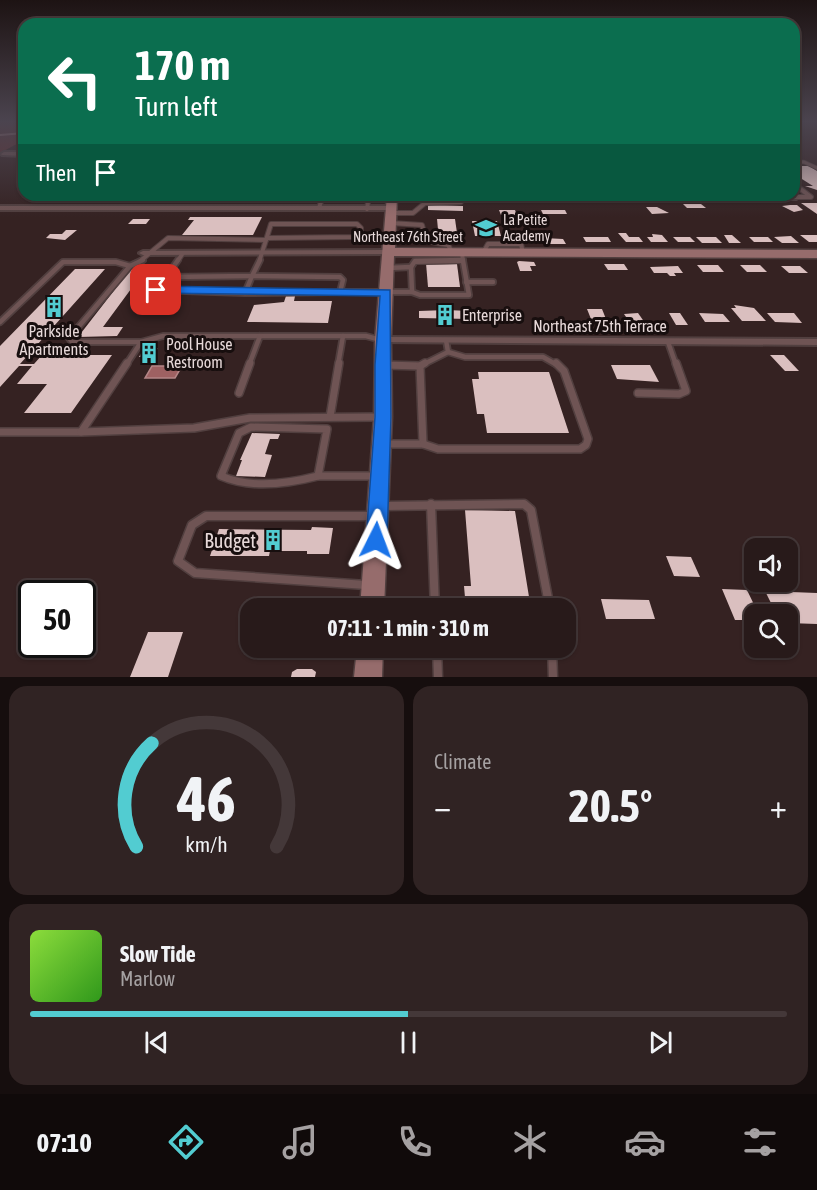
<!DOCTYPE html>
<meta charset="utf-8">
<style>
:root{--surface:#281a1a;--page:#302323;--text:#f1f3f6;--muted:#a5a1a2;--line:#443839;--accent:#52ccd1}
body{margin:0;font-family:"Asap Condensed",sans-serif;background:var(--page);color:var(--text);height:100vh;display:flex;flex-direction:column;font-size:22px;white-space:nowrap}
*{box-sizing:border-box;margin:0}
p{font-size:20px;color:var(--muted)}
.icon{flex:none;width:33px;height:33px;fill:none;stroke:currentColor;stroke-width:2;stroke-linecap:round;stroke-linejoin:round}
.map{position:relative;height:677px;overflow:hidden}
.panel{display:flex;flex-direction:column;gap:9px;padding:9px;background:#160e0e;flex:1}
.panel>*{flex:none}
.hud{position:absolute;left:18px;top:18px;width:782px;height:183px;border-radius:18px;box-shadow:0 2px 4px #0004,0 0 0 2px var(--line);background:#0b6e4f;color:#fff;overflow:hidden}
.controls{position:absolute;left:744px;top:538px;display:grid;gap:12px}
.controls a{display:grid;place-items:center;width:54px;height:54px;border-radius:12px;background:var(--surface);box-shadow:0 2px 4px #0004,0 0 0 2px var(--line);font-size:30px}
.speed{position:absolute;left:18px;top:580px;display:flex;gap:12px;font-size:30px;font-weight:700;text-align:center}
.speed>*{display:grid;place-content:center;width:78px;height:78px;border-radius:50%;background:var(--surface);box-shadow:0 2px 4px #0004,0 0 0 2px var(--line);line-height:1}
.speed .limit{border:3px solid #111;border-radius:9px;background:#fff;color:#111}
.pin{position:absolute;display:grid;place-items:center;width:51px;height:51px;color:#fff;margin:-26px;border-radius:12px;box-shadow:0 3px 9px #0006}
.me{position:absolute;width:66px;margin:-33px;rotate:3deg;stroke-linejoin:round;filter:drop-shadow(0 0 4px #0008)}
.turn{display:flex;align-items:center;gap:21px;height:126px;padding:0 18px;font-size:27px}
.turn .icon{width:78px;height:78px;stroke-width:2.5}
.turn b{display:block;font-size:42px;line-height:51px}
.then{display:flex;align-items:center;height:57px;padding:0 18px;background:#0003;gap:12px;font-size:22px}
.big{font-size:45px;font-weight:700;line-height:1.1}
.panel .widget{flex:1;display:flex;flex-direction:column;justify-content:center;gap:9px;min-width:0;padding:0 21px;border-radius:18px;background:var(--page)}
.panel .dial{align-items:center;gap:0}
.dial svg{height:156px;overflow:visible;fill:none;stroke:var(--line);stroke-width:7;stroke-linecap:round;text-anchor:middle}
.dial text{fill:var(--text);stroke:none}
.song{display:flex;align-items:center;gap:18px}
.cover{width:72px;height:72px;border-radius:9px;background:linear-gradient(135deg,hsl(90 70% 55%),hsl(110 70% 35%))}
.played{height:6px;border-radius:3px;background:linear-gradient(90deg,var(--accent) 50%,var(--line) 50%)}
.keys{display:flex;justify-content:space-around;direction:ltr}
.heat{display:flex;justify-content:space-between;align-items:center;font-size:33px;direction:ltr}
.panel .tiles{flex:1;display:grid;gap:9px;grid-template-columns:1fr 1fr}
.widget:last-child{grid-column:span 2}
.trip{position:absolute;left:240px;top:598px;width:336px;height:60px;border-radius:18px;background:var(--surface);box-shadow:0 2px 4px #0004,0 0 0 2px var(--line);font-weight:700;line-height:60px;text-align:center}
.tab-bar{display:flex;height:96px;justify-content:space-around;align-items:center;background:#100a0a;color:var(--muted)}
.tab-bar .icon{width:42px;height:42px}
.tab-bar .current{color:var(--accent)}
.tab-bar b{font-size:27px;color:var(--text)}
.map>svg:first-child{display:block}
.green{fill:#642f31}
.water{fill:#9e6162;stroke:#b48586;stroke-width:1.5}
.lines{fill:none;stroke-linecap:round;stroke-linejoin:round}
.stream{stroke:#b48586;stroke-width:2}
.building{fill:#dabfbf}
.lane-far4-casing{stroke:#513f3f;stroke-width:4.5}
.lane-far3-casing{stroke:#513f3f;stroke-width:6}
.lane-far2-casing{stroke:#513f3f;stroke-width:8}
.lane-far1-casing{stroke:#513f3f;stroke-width:10}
.lane-casing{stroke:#513f3f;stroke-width:11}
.street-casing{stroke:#513f3f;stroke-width:4}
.secondary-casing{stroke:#513f3f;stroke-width:3}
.lane-far4{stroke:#6f5454;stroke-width:3}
.lane-far3{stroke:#6f5454;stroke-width:4}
.lane-far2{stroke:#6f5454;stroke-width:4.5}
.lane-far1{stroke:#6f5454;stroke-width:7}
.lane{stroke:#6f5454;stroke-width:8}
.street{fill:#6f5454;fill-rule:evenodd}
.secondary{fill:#966c6c;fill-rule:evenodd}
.route{fill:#1a73e8;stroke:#114b97;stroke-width:1.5}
.labels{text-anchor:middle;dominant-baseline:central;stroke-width:6;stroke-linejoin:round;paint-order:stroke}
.far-poi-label{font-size:14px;fill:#e7d9d9;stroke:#170e0e;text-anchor:start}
.far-street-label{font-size:14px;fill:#e7d9d9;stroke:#170e0e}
.poi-label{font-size:16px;fill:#e7d9d9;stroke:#170e0e;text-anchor:start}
.street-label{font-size:16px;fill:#e7d9d9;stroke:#170e0e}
.near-poi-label{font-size:20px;fill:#e7d9d9;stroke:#170e0e;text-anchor:end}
</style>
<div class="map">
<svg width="817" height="677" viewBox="0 0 817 677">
<rect width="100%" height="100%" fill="#352222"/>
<path class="green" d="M0,122H24V140L0,153Z"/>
<path class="water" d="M152,366H182L175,378H145Z"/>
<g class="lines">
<path class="stream" d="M0,135L24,133"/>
</g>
<g class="building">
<path d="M794,166H809L817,171V190L805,186H813L794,174Z"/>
<path d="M248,195L267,196L272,197L270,202H244Z"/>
<path d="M333,195H357L356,199H331Z"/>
<path d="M200,197L196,202H177L180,198Z"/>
<path d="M801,203H817V214Z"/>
<path d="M683,204H701L706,208H687Z"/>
<path d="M428,205L463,206V211L428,210Z"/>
<path d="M790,205H797L803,210L794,212L782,206Z"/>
<path d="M646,207H657L669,213L652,214Z"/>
<path d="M499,210H515L517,215H501Z"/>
<path d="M541,210H565L567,214H543Z"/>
<path d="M190,217H262L253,235H182L194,220H188Z"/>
<path d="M133,219H150L146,224H128Z"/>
<path d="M437,219H455L458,240H439Z"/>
<path d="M472,221H497L501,236H475Z"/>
<path d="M66,230H77L65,240L46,238L50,234H62Z"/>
<path d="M618,233H626L629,237H639L643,242H626Z"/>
<path d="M652,234L662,235L668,242H651L647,237H653Z"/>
<path d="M724,235H732L741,243H729Z"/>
<path d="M800,235H817V242H809Z"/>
<path d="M791,236L799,243H782L774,237Z"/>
<path d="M583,237H608L611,242H586Z"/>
<path d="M673,237H690L695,242H678Z"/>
<path d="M696,237H716L722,243H702Z"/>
<path d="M749,237H768L773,242H754Z"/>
<path d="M544,238L563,239L566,244H546Z"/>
<path d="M519,261L534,262L536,266H530L532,271H520L517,262Z"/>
<path d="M426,263L457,264L460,287H428Z"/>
<path d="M604,264H624L628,270H608Z"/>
<path d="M697,265H718L724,272H703Z"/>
<path d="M740,265H760L767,272H747Z"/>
<path d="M678,266L683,273H674L676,276H670L667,273H654L650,267Z"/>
<path d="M781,266H800L808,273H789Z"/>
<path d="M75,269H105L20,364H34L42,355H112L71,413H24L47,384H17L32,366H19L0,387V346Z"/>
<path d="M130,270H145L103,327H123L117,336L78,337Z"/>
<path d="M286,296H295L294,301H332L328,323L247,322L254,305L284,302Z"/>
<path d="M734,305L754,308L766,321H742L731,308H736Z"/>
<path d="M587,309H602L608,324H593Z"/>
<path d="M447,310L470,311L471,319L419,318V311Z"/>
<path d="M638,313L645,323L631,324L624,314Z"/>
<path d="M669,313H680L688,325H676Z"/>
<path d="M699,313L723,314L730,322H705Z"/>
<path d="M767,313H794L802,323L775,322Z"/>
<path d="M144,348H158L153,357H139Z"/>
<path d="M770,355H784L799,371H785Z"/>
<path d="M611,365H650L659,382L617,379Z"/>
<path d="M478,372H549L569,433H487L484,414H477L472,379H479Z"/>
<path d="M252,433L280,434L278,439H270L265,454L272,455L265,477L236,476L242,460H240Z"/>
<path d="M465,510L515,511L531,609H466L464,586H471Z"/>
<path d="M312,527L333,528L329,554H307V551H270L269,556H210L219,529L311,530Z"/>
<path d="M666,556L691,557L700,577L674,576Z"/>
<path d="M722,589L747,590L759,615H754V620H735Z"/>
<path d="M765,591L817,593V624L788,623V615H777Z"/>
<path d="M601,599L649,600L655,619H606Z"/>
<path d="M148,632H183L168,677H130Z"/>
<path d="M297,669H312L316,672L315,677H291L292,672Z"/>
</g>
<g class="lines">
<defs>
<path id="lane-far4" d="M794,162H804L817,168"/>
<g id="lane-far3">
<path d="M794,184L811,197H796"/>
<path d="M319,208L323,195"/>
<path d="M367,209L369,195"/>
<path d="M391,213H413L425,203L461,202L464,196"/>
<path d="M391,223L422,225L426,241L448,245L452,252"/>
<path d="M266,240L271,224H357L361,228L360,235L353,237L267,238"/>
<path d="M483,253L488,244H521L523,253"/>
<path d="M139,262L168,238L266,240L259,262"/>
<path d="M177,262L183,253"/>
<path d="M415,262L463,261L462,253"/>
</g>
<g id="lane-far2">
<path d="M178,260L166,277L252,276L260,260"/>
<path d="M411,267L415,261L463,260"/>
<path d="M252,276L340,277L343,280L340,292L245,293Z"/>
<path d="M166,277L156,290L245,293"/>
<path d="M466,282H493"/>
<path d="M340,292H412L411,267L388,268"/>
<path d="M412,292L420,295H469L463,261"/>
<path d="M0,322L63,262H116L130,266"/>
<path d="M141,342L163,336H366L381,340"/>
<path d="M668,342L676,365"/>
<path d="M448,352L465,357H543L557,365"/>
<path d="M126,365L141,342H72L69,338L130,266L143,260"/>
<path d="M249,365L260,336"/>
<path d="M338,365L343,336"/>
<path d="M422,365L448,352L446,340"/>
</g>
<g id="lane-far1">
<path d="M384,365L420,366L423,444H384"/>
<path d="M420,366L425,363"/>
<path d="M239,393L250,363"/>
<path d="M638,393L679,394L686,391L676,363"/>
<path d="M330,417L339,363"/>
<path d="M251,427L327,429L318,476C287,484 251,489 221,476L239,433Z"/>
<path d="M0,432H81L127,363"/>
<path d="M81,432L194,428L250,418L378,417"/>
<path d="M423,444L438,449H580L586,445L588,439L564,371L556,363"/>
<path d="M318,476H376"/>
</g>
<g id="lane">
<path d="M431,504L435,609"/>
<path d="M383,506L524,504L531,510L550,609"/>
<path d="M366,585L195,573L178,561L192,525L206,516H372"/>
<path d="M437,648L438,677"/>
<path d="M552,648L553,677"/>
</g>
<g id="street">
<path d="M4,152H24V156L2,155L1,154Z"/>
<path d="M389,195H796L799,197L796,199L392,198L390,197Z"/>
<path d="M0,206H392L396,208L392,210H0Z"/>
<path d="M388,250H391V254L143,255L139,253L143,251Z"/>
<path d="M383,337L817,339V345L379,342L378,340L379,338Z"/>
</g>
<g id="secondary">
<path d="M387,195H397L395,248L817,250V258L394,256L391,340L392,417L384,609H360L374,417L375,340Z"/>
<path d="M357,648H383L382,677H354Z"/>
</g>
</defs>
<use href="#lane-far4" class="lane-far4-casing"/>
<use href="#lane-far3" class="lane-far3-casing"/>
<use href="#lane-far2" class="lane-far2-casing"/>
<use href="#lane-far1" class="lane-far1-casing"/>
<use href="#lane" class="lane-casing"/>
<use href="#street" class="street-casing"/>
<use href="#secondary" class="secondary-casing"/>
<use href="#lane-far4" class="lane-far4"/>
<use href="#lane-far3" class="lane-far3"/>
<use href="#lane-far2" class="lane-far2"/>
<use href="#lane-far1" class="lane-far1"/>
<use href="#lane" class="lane"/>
<use href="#street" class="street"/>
<use href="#secondary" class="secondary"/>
</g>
<linearGradient id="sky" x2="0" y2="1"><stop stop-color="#1d1313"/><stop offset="0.56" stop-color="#4b444f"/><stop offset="1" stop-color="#4b444f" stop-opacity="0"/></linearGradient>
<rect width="817" height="217" fill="url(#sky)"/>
<path class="route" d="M156,286L390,290L391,417L387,540L384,546L376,549L369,546L366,540L375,417V365L380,296L152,293L150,290Z"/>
<defs>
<symbol id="school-bare" viewBox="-9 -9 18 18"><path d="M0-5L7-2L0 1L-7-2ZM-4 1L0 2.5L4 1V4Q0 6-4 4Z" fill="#52ccd1" stroke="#170e0e" stroke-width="2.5" paint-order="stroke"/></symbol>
<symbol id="building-bare" viewBox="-9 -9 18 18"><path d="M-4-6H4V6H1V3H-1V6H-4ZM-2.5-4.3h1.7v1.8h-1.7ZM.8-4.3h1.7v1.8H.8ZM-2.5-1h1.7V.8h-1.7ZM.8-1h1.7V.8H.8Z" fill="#52ccd1" stroke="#170e0e" stroke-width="2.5" paint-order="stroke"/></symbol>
</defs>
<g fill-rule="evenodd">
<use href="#school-bare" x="471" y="213" width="30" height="30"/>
<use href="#building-bare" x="39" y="292" width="30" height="30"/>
<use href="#building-bare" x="430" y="300" width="30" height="30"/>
<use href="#building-bare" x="134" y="338" width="30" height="30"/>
<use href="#building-bare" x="258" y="525" width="30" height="30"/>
</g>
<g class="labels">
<g class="far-poi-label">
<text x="503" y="220">La Petite<tspan x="503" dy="16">Academy</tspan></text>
</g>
<g class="far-street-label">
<text x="408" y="237">Northeast 76th Street</text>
</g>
<g class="poi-label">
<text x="462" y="315">Enterprise</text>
<text x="54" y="331" text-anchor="middle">Parkside<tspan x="54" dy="18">Apartments</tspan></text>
<text x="166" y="344">Pool House<tspan x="166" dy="18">Restroom</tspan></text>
</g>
<g class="street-label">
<text x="600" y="326">Northeast 75th Terrace</text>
</g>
<g class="near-poi-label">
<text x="256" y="540">Budget</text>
</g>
</g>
</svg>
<div class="controls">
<a><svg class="icon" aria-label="sound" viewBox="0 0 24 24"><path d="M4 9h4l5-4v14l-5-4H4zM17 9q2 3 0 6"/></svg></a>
<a><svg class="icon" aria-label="search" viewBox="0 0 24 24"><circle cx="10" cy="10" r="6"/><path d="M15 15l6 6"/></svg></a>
</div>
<div class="speed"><div class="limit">50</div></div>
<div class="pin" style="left:156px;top:290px;background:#d93025"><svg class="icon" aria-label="arrive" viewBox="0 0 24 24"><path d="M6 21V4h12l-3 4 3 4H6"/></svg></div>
<svg class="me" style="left:376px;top:540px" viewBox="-20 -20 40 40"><path d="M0-17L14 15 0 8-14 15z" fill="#1a73e8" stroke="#fff" stroke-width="4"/></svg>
<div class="trip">07:11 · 1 min · 310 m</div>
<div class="hud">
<div class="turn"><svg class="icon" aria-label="left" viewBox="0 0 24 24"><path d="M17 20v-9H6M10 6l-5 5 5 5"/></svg><div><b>170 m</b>Turn left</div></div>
<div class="then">Then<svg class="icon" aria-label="arrive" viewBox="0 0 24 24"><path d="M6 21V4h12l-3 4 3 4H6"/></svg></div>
</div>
</div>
<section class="panel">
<div class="tiles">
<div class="widget dial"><svg viewBox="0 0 100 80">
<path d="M14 69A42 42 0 1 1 86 69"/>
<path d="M14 69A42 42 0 0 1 22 16" stroke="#52ccd1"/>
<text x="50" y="56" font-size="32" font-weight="700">46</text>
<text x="50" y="72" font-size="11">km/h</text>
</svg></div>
<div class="widget"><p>Climate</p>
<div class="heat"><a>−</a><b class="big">20.5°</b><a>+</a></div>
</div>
<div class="widget">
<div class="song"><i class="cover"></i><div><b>Slow Tide</b><p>Marlow</p></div></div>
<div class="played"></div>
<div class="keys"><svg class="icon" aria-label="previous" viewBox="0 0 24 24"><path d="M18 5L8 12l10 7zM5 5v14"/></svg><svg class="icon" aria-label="pause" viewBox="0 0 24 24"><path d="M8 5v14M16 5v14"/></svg><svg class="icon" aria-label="next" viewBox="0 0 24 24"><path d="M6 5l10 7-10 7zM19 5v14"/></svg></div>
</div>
</div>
</section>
<nav class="tab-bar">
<b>07:10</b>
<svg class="icon current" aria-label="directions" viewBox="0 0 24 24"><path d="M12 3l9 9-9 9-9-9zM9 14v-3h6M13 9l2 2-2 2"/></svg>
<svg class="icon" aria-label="music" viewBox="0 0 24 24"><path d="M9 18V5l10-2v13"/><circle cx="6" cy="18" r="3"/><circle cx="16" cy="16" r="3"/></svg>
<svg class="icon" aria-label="phone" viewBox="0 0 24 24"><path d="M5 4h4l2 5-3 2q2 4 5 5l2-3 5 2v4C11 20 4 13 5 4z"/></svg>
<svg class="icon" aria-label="climate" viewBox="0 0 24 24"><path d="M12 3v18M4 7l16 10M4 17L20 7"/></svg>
<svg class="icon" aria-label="car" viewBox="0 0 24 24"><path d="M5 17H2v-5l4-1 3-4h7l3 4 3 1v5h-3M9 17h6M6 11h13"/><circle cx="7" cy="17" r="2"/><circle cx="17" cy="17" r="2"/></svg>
<svg class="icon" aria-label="filters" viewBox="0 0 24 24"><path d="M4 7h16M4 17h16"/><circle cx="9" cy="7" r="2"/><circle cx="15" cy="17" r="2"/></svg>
</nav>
